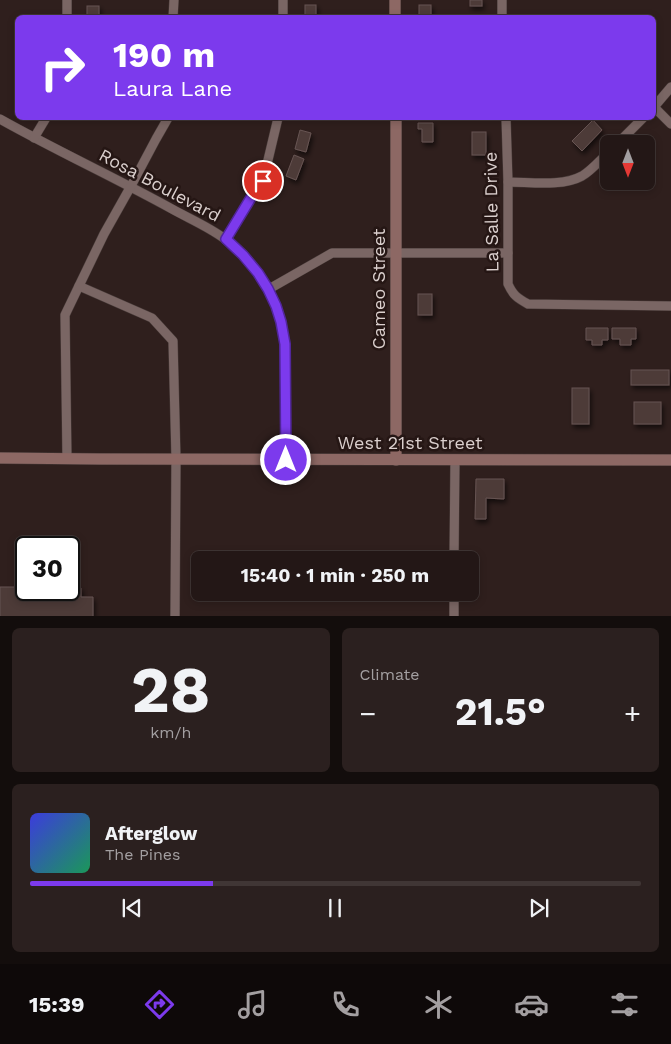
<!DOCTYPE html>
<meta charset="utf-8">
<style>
:root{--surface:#231716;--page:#2b201f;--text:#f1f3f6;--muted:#a39fa1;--line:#403635;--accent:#7c3aed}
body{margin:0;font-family:"Work Sans",sans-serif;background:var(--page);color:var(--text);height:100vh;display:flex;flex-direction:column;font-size:19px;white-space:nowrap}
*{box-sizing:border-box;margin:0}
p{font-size:16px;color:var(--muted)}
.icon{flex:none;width:28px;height:28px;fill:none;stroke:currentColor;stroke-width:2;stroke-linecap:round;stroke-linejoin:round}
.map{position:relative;height:616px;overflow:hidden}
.panel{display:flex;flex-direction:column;gap:12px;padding:12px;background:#130d0c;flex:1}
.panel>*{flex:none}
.banner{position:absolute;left:15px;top:15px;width:641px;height:105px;border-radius:8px;box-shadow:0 2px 8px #0003,0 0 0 1px var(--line);background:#7c3aed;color:#fff;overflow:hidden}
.needle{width:32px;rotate:180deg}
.buttons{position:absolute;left:600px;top:135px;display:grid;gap:10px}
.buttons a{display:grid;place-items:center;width:55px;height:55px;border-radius:8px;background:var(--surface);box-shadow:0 2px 8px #0003,0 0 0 1px var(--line);font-size:25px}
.speed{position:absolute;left:15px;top:536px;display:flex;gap:10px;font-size:25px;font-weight:700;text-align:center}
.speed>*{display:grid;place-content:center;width:65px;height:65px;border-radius:50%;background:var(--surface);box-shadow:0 2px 8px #0003,0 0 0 1px var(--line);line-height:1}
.speed .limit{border:2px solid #111;border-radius:8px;background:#fff;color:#111}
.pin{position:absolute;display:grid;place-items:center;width:42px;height:42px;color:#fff;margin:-21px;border:2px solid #fff;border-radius:50%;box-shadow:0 1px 5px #0007}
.me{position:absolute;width:55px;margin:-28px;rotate:0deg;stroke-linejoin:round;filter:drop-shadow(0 0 4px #0008)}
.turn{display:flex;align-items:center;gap:18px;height:105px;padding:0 15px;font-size:22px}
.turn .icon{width:65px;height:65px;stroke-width:2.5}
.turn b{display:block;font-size:35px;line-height:42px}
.big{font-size:38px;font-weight:700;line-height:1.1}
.panel .widget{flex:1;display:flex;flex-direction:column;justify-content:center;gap:8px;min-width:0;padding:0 18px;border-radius:8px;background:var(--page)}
.panel .dial{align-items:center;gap:0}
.dial b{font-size:65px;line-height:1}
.song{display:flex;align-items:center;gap:15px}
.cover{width:60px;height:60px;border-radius:8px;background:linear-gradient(135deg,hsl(240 70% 55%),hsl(150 70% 35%))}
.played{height:5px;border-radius:2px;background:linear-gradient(90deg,var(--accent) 30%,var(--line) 30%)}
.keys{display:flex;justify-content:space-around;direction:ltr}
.heat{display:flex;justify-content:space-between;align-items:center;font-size:28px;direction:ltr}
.panel .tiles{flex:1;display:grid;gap:12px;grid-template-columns:1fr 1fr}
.widget:last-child{grid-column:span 2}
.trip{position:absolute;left:191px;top:551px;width:288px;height:50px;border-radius:8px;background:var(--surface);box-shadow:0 2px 8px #0003,0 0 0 1px var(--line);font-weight:700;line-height:50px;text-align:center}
.dock{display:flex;height:80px;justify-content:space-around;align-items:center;background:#0e0909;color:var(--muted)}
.dock .icon{width:35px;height:35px}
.dock .selected{color:var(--accent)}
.dock b{font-size:22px;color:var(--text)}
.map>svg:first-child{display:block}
.building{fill:#4d3b39;stroke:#675452;filter:url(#shadow)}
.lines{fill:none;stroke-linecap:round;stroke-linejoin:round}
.street-casing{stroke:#493c3a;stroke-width:10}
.secondary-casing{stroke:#493c3a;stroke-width:12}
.street{stroke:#7a6664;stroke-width:9}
.secondary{stroke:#8d6864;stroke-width:11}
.route-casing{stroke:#51269a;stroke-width:12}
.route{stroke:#7c3aed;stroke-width:9}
.labels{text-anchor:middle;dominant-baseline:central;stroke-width:5;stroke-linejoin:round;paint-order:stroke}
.street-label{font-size:18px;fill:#dacfcd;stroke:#251614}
</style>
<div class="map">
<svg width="671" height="617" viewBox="0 0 671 617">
<defs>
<filter id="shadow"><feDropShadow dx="2" dy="3.5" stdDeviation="2.5" flood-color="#0009"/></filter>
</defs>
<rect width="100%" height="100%" fill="#2f1f1d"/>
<g class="building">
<rect x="470" y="0" width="12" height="6"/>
<rect x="305" y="5" width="11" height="13"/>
<rect x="419" y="5" width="12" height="13"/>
<rect x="87" y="6" width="12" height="12"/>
<path d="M593,120L602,130L582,151L572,141Z"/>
<path d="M418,123H433V142H422V129H418Z"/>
<path d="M300,130L311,133L306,152L295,149Z"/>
<rect x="472" y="132" width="14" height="23"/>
<path d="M294,155L304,159L296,180L286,176Z"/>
<rect x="418" y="294" width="14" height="21"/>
<path d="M586,328H608V340H602V345H592V340H586Z"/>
<path d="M612,328H636V339H631V345H620V339H612Z"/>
<rect x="631" y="370" width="38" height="15"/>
<rect x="572" y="388" width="17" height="36"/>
<rect x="634" y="402" width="27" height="22"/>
<path d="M476,479H504V499L486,498V519H475Z"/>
<path d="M0,587H26V590H69V588H81V597H93V617H0Z"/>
</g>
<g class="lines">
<defs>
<g id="street">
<path d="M502,0V18"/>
<path d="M67,18V0"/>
<path d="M173,18L174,0"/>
<path d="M283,18V0"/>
<path d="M654,107L671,87"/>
<path d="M654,107L671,124"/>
<path d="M506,118L508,182V284C513,295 517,298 528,304L671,306"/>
<path d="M0,119C57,151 116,178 172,209C190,219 209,227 225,239C252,257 273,292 281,323C286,344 285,365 285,387C285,411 286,435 286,460"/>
<path d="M34,138L46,118"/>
<path d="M617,144L643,118"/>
<path d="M508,182C530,182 562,187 582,176C592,170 600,160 609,152"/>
<path d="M226,239L255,191L263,181L278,118"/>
<path d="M79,286L152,318L173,341L176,459L175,617"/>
<path d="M269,289L332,253H508"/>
<path d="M67,459L65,315L104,234L131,186L156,139L168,118"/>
<path d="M454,560L455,460"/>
<path d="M454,617V592"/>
</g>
<g id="secondary">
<path d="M395,0V18"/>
<path d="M396,118V460"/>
<path d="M0,458L100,459L671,460"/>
</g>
</defs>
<use href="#street" class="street-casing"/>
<use href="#secondary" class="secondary-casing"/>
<use href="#street" class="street"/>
<use href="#secondary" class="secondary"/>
</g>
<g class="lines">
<defs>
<path id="route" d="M263,181L255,191L226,239L243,255L258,273L268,289L276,306L281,322L285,344L286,460"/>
</defs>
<use href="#route" class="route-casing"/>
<use href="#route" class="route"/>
</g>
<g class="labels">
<g class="street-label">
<text transform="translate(160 185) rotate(28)">Rosa Boulevard</text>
<text transform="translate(491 212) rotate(-91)">La Salle Drive</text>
<text transform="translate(378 289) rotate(-90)">Cameo Street</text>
<text x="410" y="442">West 21st Street</text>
</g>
</g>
</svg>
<div class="buttons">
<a><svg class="needle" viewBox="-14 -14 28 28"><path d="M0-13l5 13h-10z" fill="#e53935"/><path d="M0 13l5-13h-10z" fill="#a39fa1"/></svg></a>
</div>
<div class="speed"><div class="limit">30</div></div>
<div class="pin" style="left:263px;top:181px;background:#d93025"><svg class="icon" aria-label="arrive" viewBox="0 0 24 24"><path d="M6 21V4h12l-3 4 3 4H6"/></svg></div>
<svg class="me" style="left:286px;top:460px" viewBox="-20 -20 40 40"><circle r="17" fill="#7c3aed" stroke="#fff" stroke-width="3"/><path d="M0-11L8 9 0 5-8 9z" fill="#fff"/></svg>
<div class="trip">15:40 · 1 min · 250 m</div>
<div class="banner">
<div class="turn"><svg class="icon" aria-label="right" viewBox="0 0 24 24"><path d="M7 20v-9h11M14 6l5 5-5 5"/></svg><div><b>190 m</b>Laura Lane</div></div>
</div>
</div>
<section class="panel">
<div class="tiles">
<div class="widget dial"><b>28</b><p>km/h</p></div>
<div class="widget"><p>Climate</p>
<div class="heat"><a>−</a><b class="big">21.5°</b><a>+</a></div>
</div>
<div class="widget">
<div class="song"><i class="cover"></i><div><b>Afterglow</b><p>The Pines</p></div></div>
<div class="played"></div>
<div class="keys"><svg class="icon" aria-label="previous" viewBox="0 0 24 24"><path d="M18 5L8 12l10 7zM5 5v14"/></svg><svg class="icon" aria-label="pause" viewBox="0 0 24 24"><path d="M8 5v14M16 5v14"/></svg><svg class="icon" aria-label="next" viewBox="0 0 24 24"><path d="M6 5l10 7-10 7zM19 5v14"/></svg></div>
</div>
</div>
</section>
<nav class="dock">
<b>15:39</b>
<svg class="icon selected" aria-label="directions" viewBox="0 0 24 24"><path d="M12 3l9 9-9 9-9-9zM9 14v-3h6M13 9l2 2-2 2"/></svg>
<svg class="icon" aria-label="music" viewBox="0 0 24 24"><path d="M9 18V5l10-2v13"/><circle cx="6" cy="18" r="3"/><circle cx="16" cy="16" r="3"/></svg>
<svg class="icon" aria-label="phone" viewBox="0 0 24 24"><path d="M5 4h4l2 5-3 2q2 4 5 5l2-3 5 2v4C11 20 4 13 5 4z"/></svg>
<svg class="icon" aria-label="climate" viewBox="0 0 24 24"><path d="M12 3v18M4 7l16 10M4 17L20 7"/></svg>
<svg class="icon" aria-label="car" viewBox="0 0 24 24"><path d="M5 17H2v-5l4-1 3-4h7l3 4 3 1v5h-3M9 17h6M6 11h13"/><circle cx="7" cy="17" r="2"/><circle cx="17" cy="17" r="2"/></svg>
<svg class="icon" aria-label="filters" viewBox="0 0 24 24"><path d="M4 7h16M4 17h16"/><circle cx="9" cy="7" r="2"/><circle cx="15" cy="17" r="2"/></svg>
</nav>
